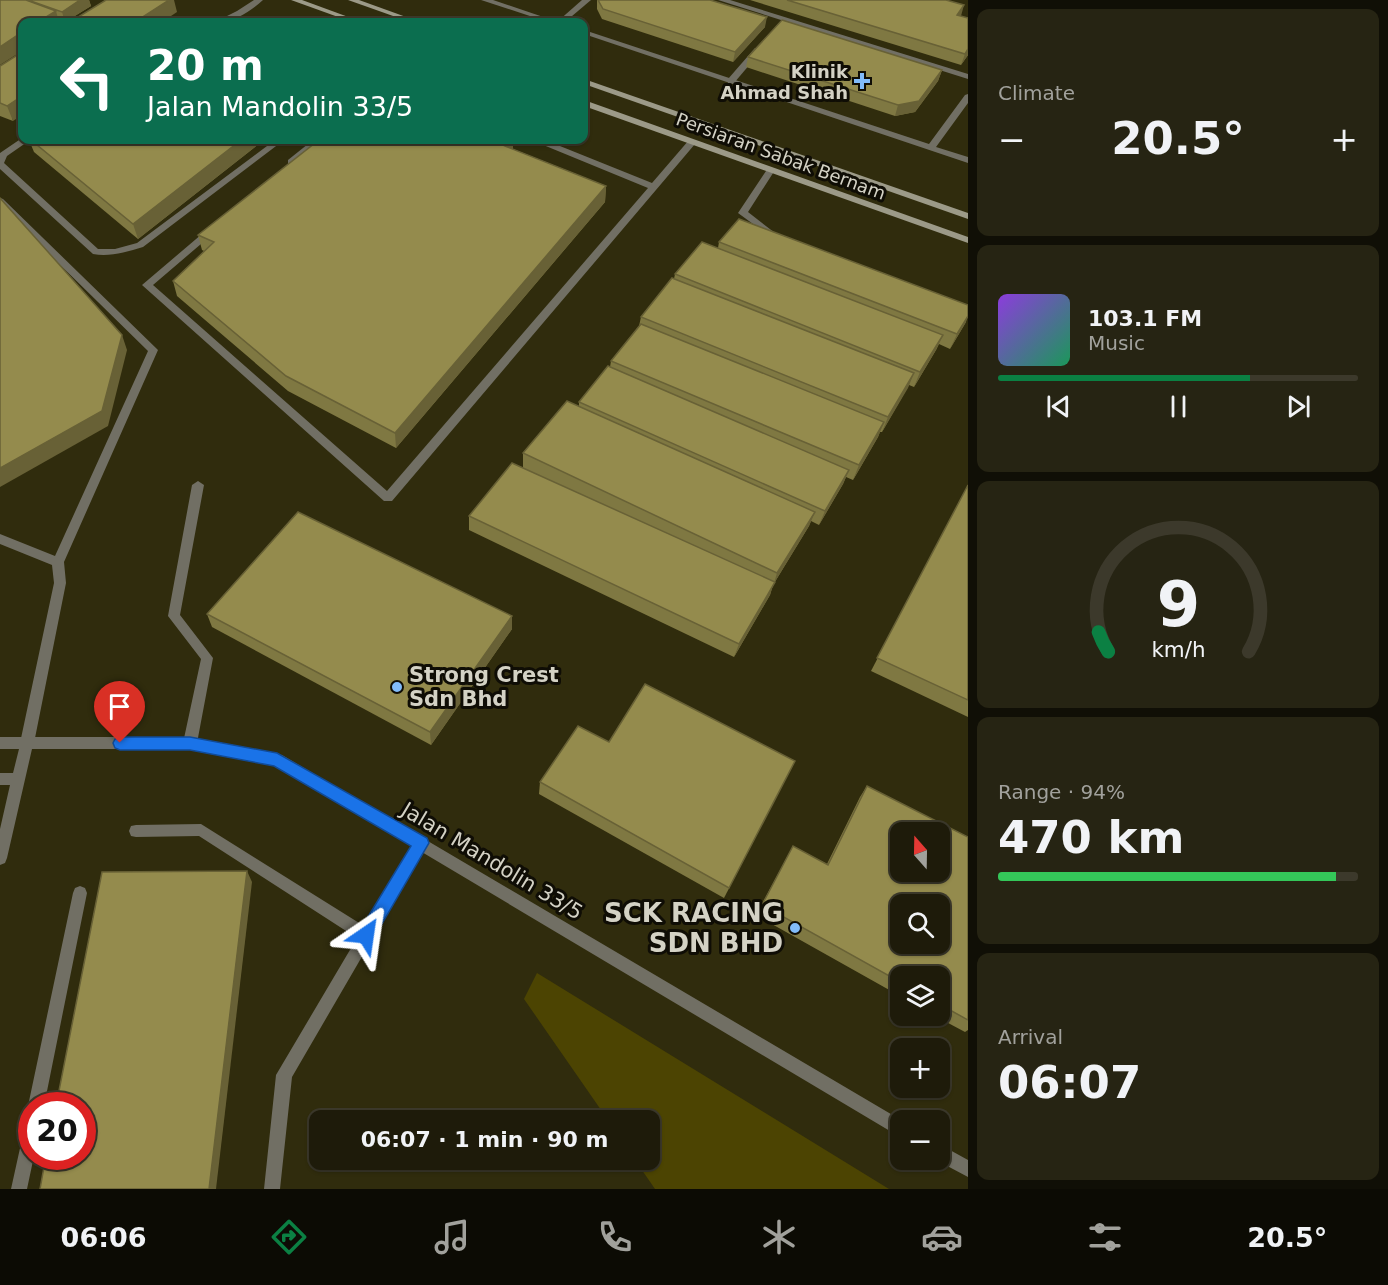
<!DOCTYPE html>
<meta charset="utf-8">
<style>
:root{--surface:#1e1b0a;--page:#262413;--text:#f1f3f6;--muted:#a1a19c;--line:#3c392b;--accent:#0b8043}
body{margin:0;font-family:"DejaVu Sans",sans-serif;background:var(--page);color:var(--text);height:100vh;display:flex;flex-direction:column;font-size:22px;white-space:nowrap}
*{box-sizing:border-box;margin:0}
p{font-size:20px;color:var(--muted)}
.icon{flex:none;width:33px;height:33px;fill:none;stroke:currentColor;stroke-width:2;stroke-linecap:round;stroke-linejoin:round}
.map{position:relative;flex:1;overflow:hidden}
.sheet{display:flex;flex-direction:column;gap:9px;padding:9px;background:#100f06;width:420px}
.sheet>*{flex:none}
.hud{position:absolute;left:18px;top:18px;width:570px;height:126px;border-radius:12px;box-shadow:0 2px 4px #0004,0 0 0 2px var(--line);background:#0b6e4f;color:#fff;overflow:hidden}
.needle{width:39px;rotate:340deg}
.buttons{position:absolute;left:890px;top:822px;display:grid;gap:12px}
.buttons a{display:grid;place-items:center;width:60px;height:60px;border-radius:12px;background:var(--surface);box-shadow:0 2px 4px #0004,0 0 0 2px var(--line);font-size:30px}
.speed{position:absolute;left:18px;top:1092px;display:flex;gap:12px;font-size:30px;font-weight:700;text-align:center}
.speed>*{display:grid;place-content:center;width:78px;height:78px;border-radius:50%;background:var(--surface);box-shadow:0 2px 4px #0004,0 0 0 2px var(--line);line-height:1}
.speed .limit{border:9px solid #d22;background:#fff;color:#111}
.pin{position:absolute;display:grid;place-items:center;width:51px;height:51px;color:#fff;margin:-62px -26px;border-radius:50% 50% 50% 0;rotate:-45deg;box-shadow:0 0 6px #0007}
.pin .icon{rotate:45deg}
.me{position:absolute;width:66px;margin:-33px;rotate:32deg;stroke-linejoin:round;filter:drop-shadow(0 0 4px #0008)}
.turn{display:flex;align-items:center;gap:21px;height:126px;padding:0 30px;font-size:27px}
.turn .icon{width:78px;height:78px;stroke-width:2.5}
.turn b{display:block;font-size:42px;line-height:51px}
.big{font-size:45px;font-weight:700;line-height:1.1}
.sheet .widget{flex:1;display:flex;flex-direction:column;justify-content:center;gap:9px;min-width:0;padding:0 21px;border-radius:12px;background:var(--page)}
.sheet .dial{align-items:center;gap:0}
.dial svg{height:156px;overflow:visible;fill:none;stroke:var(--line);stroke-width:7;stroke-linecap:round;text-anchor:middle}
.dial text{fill:var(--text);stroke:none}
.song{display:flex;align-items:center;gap:18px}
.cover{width:72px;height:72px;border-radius:9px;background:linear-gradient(135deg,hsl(270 70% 55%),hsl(150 70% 35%))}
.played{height:6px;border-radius:3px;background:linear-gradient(90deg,var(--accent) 70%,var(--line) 70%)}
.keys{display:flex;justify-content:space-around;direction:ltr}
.heat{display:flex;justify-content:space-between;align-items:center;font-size:33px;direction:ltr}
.charge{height:9px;border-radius:4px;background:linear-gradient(90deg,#34c759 94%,var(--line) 0)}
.trip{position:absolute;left:309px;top:1110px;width:351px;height:60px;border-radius:12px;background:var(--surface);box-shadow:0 2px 4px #0004,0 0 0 2px var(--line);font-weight:700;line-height:60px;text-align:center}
.tabs{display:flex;height:96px;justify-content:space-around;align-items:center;background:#0c0b04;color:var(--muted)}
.tabs .icon{width:42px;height:42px}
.tabs .active{color:var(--accent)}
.tabs b{font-size:27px;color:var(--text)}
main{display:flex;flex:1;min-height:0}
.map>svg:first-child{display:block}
.built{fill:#302c0d;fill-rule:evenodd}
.green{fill:#4c4402}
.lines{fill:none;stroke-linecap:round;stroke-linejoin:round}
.lane{fill:#716f64;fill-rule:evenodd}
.street{fill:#716f64;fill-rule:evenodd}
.secondary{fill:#9c9a88;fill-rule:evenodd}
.wall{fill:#7f7842}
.shaded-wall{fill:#686136}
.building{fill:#948b4d;stroke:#686136;stroke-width:1.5;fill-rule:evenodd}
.route{fill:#1a73e8;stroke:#114b97;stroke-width:1.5}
.poi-dot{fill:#82bcfa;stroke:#0f0d05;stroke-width:2}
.labels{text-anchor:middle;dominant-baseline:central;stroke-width:6;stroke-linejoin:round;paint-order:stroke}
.far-poi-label{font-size:18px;font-weight:bold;fill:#d4d2c5;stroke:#0f0d05;text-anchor:end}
.far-street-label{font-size:18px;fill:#d4d2c5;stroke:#0f0d05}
.poi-label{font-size:21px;font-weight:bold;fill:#d4d2c5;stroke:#0f0d05;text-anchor:start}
.street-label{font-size:21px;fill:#d4d2c5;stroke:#0f0d05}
.near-poi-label{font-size:26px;font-weight:bold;fill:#d4d2c5;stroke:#0f0d05;text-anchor:end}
</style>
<main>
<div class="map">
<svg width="968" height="1189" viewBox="0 0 968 1189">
<rect width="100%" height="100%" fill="#28240e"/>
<path class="built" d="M0,0H968V1189H0ZM22,22H584V140H22ZM900,832H939V872H900ZM900,904H939V944H900ZM900,976H939V1016H900ZM900,1048H939V1088H900ZM32,1106H82V1156H32ZM320,1120H650V1160H320ZM900,1120H939V1160H900Z"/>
<path class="green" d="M537,973L889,1189H655L635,1160H650V1120H608L524,999Z"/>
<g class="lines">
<g class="lane">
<path d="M254,0H263C251,11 232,24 215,22L237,11Z"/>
<path d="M582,0H591L565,22H557Z"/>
<path d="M718,0H730L968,74V79Z"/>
<path d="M755,48L762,50L734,83H728V79Z"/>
<path d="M22,138L30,140L7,156L4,163L98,249H115L137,243L275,140H284L143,247C126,252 110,257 93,254L0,169V153Z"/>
<path d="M692,139L696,142L695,144L392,501H384L142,285L209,228H215V232L153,285L387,491L648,188L536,142L535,140H545L652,183L689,140Z"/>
<path d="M313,140H322L294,164H288V160Z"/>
<path d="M771,167L775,170L748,212L775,233V237L772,238L738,213L768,168Z"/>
<path d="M0,198L3,199L158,350L64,562L66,583L34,743L32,747L27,749L22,747L20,743L54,583L52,565L0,544V534L55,556L148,351L0,206Z"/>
<path d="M198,481L204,485L180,615L213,658L197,743L195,747L190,749L185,747L183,743L201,659L168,616L192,485Z"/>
<path d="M201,824L364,926L416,838L421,836L426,838L428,843L292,1077L280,1189H264L276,1075L357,938L199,836L136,837L131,836L129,831L131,826L136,825Z"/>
<path d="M80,886L85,888L87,893L44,1106H32V1112L28,1106L73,893L75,888Z"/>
<path d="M32,1122V1156H34L27,1189H11L24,1130L26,1124Z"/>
</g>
<g class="street">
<path d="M481,0H493L558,22H548Z"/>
<path d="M584,30L929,144L965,95L968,94V103L936,147L968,157V163L584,34Z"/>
<path d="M0,737H190L282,755L901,1120L900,1137L274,764L190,749H32L7,858L5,863L0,865V829L10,785H0V773H13L19,749H0Z"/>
<path d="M939,1144L968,1160V1177L936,1160H939Z"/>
</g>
<g class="secondary">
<path d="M291,0H302L362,22H352Z"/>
<path d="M348,0H359L420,22H410Z"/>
<path d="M584,79L968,213V219L584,84Z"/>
<path d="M584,100L968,237V243L584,106Z"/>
</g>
</g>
<g class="wall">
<path d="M0,0H89L91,6L65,22L59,20V22H22Z"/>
<path d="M597,0H710L765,27L733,62L602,19L597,9Z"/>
<path d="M750,0H946L960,16L968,55L961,65Z"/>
<path d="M748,57L942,70L938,81L915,112L895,116L746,67Z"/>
<path d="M0,66L13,121L0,116Z"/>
<path d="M29,140H264L138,239L34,152Z"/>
<path d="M513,149L606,186L605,202L396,448L288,391L177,296L173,281L204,251L202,250L198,235Z"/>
<path d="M719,242L966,322L950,349L939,344L936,350L914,387L909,385L882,432H880L878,437L853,480L846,477L843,484L819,525L811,521L809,526L773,585L770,595L734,657L469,530V516L523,468V453L579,406V402L610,367L611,361L639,326L641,317L674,279L675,274L718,248Z"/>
<path d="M968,485V717L871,671Z"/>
<path d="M207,614L512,629L431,745L212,627Z"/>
<path d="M609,742L795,761L724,898L539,794L540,782Z"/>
<path d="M867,786L968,837V1030L965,1032L935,1016H939V976H900V996L756,915L793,846L827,864L860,797Z"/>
</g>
<g class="shaded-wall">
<path d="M80,0H89L91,6L65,22L62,12Z"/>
<path d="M169,0H174L177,12L162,22H135Z"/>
<path d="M964,5L961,16L957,15Z"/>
<path d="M56,11L59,22H38Z"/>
<path d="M767,17L765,27L733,62L735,52Z"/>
<path d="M22,32V51L0,65V47Z"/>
<path d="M968,49V55L961,65L965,54Z"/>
<path d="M942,70L938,81L915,112L895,116L898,105Z"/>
<path d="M22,96V115L13,121L7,106Z"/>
<path d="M241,140H264L138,239L133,224Z"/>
<path d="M513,140V154L505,146Z"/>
<path d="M606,186L605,202L396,448L395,433Z"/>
<path d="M968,316L966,322L950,349L957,334Z"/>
<path d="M122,335L127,350L108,426L0,487V468Z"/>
<path d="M943,335L936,350L914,387L920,372Z"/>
<path d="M914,373L908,388L882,432L888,417Z"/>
<path d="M884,422L878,437L853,480L859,465Z"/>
<path d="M849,470L843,484L819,525L825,511Z"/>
<path d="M815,512L809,526L773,585L770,595L734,657L739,644L774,583L777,573Z"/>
<path d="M512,616V629L431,745L430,732Z"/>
<path d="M247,871L252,882L216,1189H209Z"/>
</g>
<g class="building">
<path d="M0,0H26L56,11L38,22H22V32L0,47Z"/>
<path d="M28,0H80L62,12Z"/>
<path d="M106,0H169L135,22H70Z"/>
<path d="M598,0H710L767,17L735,52L603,9Z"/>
<path d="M787,0H946L964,5L957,15L968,18V49L965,54Z"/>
<path d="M782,20L942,70L919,101L898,105L748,57Z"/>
<path d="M22,52V96L7,106L0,103V66Z"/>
<path d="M31,140H241L133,224Z"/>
<path d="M319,140H513L505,146L606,186L395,433L286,376L173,281L214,242L198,235Z"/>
<path d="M0,198L122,335L102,411L0,468Z"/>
<path d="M739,219L968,305V316L957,334L719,242Z"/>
<path d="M702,242L943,335L920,372L675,274Z"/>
<path d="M672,278L914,373L888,417L641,317Z"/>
<path d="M641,324L884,422L859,465L611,361Z"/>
<path d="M608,366L849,470L825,511L579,402Z"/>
<path d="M567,401L815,512L777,573L523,453Z"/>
<path d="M512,463L775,582L739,644L469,516Z"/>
<path d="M968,485V700L877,658Z"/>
<path d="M298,512L512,616L430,732L207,614Z"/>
<path d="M645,684L795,761L729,888L540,782L578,726L609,742Z"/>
<path d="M867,786L968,837V1020L939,1004V976H900V982L762,905L793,846L828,865ZM900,832H939V872H900ZM900,904H939V944H900Z"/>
<path d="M247,871L209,1189H40L46,1156H82V1106H56L102,872Z"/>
</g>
<path class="route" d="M120,737H190L277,753L427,838L429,843L372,941L366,944L360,941L357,935L360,930L411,846L274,766L190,750H120L115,748L113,743L115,739Z"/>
<g class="poi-dot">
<path d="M859 72h6v6h6v6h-6v6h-6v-6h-6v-6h6z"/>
<circle cx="397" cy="687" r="6"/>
<circle cx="795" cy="928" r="6"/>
</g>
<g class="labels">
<g class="far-poi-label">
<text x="848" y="71">Klinik<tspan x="848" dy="21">Ahmad Shah</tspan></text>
</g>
<g class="far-street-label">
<text transform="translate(781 156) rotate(20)">Persiaran Sabak Bernam</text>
</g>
<g class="poi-label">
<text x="409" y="675">Strong Crest<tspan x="409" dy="24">Sdn Bhd</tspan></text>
</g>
<g class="street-label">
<text transform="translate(492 861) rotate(31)">Jalan Mandolin 33/5</text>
</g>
<g class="near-poi-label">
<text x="783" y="913">SCK RACING<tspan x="783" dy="30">SDN BHD</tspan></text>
</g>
</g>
</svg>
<div class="buttons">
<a><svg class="needle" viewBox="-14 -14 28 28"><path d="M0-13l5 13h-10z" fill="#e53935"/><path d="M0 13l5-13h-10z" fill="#a1a19c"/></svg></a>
<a><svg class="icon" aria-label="search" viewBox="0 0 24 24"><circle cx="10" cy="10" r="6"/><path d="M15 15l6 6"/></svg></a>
<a><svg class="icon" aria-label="layers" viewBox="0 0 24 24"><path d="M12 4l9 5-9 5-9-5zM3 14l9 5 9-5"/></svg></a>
<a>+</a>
<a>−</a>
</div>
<div class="speed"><div class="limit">20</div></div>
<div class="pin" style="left:120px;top:743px;background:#d93025"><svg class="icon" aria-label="arrive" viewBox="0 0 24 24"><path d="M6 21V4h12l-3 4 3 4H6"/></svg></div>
<svg class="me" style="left:366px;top:935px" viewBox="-20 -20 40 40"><path d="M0-17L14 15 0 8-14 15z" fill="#1a73e8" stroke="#fff" stroke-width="4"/></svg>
<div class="trip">06:07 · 1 min · 90 m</div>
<div class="hud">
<div class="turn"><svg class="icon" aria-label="left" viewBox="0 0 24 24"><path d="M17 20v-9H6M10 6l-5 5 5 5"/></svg><div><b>20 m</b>Jalan Mandolin 33/5</div></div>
</div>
</div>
<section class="sheet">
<div class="widget"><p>Climate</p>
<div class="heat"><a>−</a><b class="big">20.5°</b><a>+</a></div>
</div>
<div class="widget">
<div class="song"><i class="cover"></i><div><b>103.1 FM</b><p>Music</p></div></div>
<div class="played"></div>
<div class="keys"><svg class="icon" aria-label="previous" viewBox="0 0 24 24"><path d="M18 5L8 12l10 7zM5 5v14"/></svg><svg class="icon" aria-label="pause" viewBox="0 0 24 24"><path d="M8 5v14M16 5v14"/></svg><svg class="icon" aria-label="next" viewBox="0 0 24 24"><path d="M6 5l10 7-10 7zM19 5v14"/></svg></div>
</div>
<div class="widget dial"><svg viewBox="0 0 100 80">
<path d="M14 69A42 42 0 1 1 86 69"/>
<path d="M14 69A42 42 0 0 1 9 59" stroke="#0b8043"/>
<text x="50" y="56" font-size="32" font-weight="700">9</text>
<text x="50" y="72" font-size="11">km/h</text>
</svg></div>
<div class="widget"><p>Range · 94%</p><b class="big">470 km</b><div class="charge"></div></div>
<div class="widget"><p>Arrival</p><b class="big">06:07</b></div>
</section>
</main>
<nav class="tabs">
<b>06:06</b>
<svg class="icon active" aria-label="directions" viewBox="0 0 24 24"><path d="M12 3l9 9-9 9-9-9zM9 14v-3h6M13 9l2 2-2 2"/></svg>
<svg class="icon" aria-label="music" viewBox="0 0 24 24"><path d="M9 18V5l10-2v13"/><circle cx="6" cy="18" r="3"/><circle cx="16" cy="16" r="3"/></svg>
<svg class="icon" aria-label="phone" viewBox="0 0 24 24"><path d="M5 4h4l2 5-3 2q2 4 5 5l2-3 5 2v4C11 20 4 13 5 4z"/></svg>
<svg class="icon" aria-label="climate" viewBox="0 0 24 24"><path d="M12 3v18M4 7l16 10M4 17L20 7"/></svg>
<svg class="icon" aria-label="car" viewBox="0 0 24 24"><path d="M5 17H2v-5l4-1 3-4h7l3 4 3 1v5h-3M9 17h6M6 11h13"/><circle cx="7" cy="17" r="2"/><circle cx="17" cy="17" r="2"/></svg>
<svg class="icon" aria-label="filters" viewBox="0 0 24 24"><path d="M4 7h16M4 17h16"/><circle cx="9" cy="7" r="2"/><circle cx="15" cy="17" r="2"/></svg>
<b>20.5°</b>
</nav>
